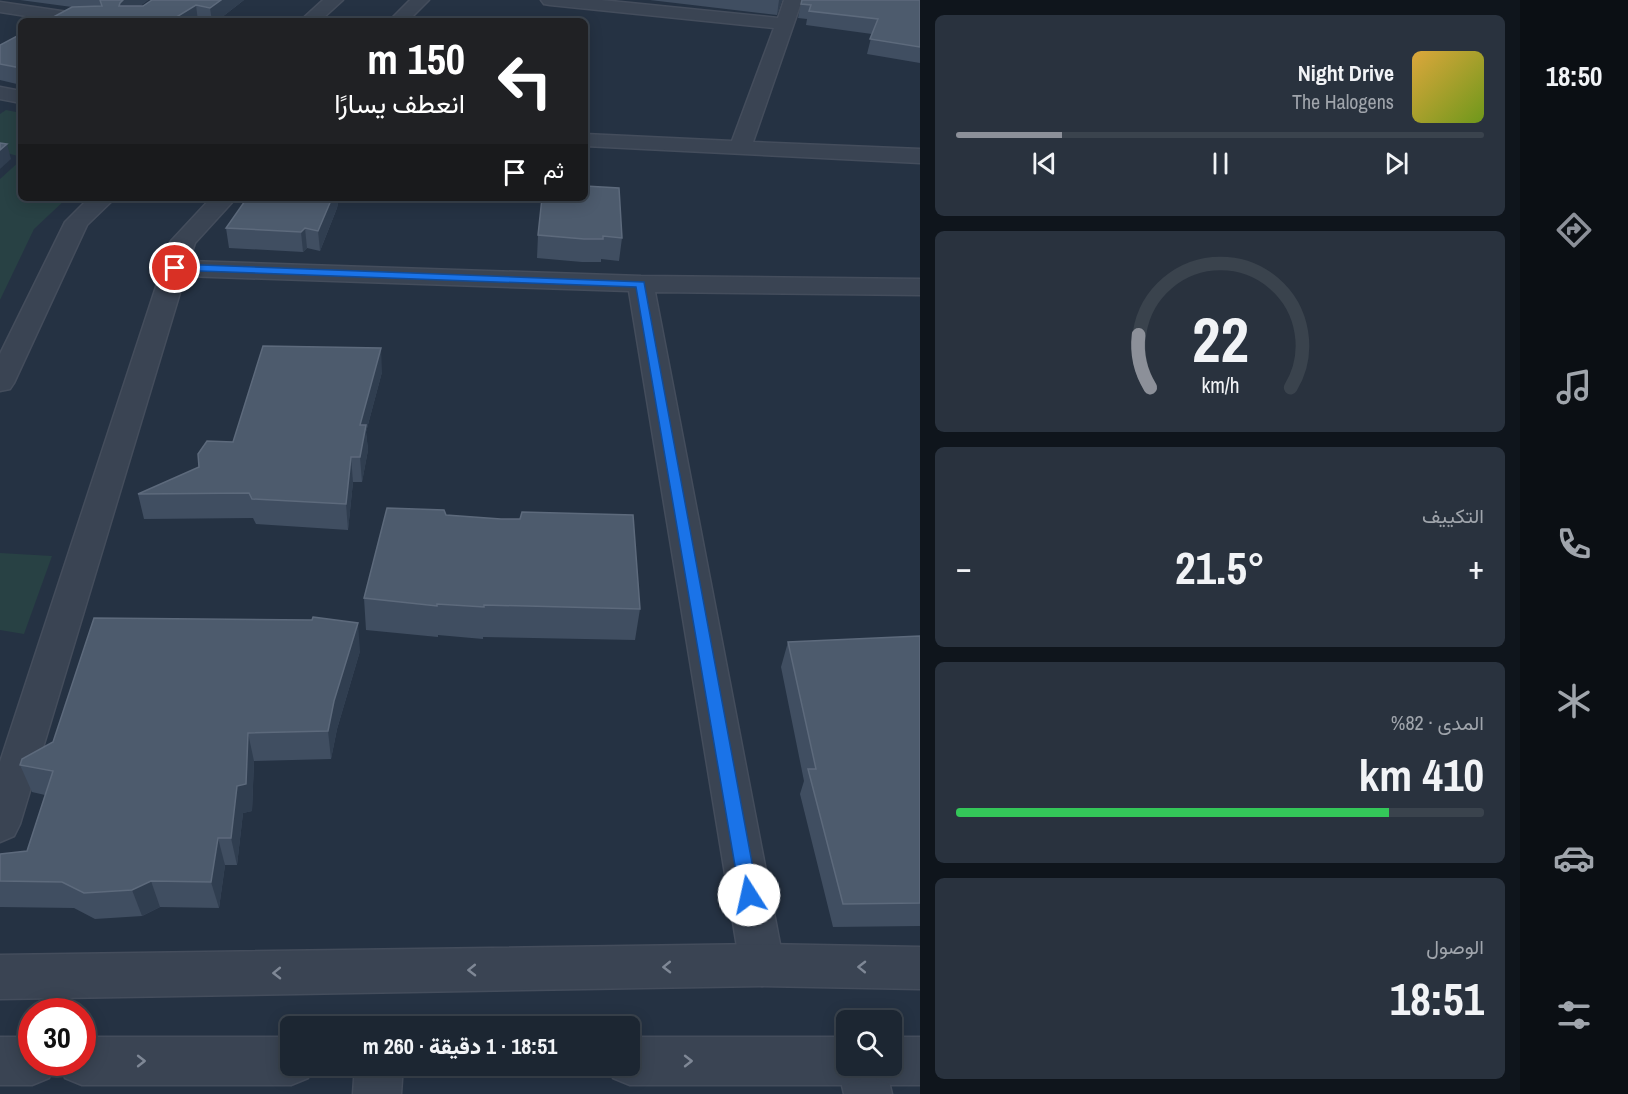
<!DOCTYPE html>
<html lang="ar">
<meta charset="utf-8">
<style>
:root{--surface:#1c2632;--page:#29323e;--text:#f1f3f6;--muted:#a0a5ac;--line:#3a434d;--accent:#8c9099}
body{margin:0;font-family:"Archivo Narrow",Vazirmatn,sans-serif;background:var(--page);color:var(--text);direction:rtl;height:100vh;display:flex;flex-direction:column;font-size:22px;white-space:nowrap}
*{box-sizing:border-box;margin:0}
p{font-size:20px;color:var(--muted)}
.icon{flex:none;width:33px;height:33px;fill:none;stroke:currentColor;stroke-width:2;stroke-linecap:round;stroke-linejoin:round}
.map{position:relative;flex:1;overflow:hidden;direction:ltr}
.drawer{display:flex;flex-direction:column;gap:15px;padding:15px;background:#0f151c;width:600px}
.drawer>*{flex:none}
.top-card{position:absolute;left:18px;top:18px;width:570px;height:183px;border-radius:9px;box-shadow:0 3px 15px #0003,0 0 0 2px var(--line);direction:rtl;background:#202124;color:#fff;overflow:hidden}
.fabs{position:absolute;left:836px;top:1010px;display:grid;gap:12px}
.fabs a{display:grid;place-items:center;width:66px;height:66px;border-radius:9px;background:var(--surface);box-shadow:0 3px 15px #0003,0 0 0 2px var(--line);font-size:30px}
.speed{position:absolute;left:18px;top:998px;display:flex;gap:12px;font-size:30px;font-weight:700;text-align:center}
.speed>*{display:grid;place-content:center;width:78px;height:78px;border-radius:50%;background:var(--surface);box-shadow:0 3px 15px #0003,0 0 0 2px var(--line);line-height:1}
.speed .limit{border:9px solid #d22;background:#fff;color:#111}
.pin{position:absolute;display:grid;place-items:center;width:51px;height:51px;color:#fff;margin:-26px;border:3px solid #fff;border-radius:50%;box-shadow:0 2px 6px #0007}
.me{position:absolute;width:66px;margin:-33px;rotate:350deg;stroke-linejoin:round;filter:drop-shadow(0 0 4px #0008)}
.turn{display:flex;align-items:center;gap:21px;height:126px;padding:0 24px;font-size:27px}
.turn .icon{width:78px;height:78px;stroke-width:2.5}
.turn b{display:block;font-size:42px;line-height:51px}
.then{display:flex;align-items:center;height:57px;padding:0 24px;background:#0003;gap:12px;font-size:22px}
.big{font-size:45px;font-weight:800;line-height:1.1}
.drawer .card{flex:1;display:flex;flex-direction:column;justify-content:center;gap:9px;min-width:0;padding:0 21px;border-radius:9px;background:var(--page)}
.drawer .dial{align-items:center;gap:0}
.dial svg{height:156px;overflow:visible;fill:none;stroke:var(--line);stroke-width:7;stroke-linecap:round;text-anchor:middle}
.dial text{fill:var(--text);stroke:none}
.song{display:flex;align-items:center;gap:18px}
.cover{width:72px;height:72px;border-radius:9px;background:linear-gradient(135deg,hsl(40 70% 55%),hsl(80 70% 35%))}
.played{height:6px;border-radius:3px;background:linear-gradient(90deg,var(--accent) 20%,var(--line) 20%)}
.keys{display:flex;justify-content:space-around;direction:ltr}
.heat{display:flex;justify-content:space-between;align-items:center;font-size:33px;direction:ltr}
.charge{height:9px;border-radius:4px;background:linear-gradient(90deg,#34c759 82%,var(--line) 0)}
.trip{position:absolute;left:280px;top:1016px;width:360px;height:60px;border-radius:9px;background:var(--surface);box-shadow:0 3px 15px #0003,0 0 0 2px var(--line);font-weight:800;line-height:60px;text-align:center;direction:rtl}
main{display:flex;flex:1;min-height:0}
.menu{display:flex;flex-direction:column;width:108px;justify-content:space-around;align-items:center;background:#0b0f14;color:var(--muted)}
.menu .icon{width:42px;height:42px}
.menu .current{color:var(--accent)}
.menu b{font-size:27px;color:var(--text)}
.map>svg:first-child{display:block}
.green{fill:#284144}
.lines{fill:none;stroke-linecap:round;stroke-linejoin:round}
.minor-casing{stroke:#444d5c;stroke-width:3}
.tertiary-casing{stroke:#444d5c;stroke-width:3}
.minor{fill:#3a4453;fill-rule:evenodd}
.tertiary{fill:#3a4453;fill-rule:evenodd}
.wall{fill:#404e61}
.shaded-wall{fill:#303e50}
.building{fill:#4d5b6d;stroke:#5d6a7c;stroke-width:1.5}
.oneway{stroke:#7f8896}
.route{fill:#1a73e8;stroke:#114b97;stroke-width:1.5}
</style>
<main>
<nav class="menu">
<b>18:50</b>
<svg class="icon current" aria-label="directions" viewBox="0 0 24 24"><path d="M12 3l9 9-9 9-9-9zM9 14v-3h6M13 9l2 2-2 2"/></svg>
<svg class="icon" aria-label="music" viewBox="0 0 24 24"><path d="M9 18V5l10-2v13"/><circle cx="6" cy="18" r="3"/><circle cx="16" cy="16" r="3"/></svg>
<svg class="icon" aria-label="phone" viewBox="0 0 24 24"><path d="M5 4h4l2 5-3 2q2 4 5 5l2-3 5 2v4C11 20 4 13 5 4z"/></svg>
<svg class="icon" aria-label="climate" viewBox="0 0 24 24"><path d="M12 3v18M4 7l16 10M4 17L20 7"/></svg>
<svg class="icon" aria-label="car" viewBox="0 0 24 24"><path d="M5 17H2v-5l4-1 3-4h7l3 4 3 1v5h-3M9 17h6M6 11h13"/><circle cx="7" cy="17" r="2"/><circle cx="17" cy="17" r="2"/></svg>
<svg class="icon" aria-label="filters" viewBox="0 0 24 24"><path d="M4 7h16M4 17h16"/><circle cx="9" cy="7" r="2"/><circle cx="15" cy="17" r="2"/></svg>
</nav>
<section class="drawer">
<div class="card">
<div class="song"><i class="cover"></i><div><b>Night Drive</b><p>The Halogens</p></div></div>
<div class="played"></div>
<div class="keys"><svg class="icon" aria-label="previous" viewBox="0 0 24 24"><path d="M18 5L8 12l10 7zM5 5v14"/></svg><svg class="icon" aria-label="pause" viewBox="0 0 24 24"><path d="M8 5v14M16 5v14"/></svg><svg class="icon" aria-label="next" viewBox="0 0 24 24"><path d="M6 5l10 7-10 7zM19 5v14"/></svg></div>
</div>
<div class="card dial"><svg viewBox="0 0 100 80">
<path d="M14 69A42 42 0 1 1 86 69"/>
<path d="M14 69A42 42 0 0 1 8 42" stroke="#8c9099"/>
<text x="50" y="56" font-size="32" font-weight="700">22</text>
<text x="50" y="72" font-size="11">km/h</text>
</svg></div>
<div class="card"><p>التكييف</p>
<div class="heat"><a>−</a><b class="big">21.5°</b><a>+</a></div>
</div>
<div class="card"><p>المدى · 82%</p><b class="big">410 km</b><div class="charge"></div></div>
<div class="card"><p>الوصول</p><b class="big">18:51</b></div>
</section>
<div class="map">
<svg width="920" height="1094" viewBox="0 0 920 1094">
<rect width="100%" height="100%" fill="#253243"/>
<g class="green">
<path d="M6,110L21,113V157L0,151V114Z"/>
<path d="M21,160V198H67L34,229L0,300V179Z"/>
<path d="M0,553L52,556L24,634L0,630Z"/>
</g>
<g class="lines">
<defs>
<g id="minor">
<path d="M323,0H343L320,21H300Z"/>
<path d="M410,0H429L408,21H389Z"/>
<path d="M541,0H601L778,18L784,0H802L753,142L920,149V163L585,146V134L732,141L774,28L550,5L544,4Z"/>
<path d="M0,2L95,16L101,17L104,21H59L0,12Z"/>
<path d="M0,87L21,91V103L0,99Z"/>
<path d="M89,198H115L87,225L14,383L10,389L0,391V354L65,222Z"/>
<path d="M211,198H236L195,243L189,261L641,276L920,279V295L655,292L784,965L778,980L762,986L746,980L740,965L629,291L185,276L20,824L14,836L0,842V762L171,241Z"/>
<path d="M846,1047V1065H885L892,1094H844L837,1065Z"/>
<path d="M355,1065H403L401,1094H353Z"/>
</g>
<g id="tertiary">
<path d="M762,944L920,947V989L762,986L0,999V955Z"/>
<path d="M0,1037H32V1062H55L49,1078L32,1085H0Z"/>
<path d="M82,1037H291V1065H313L308,1078L291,1085H82L65,1078L59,1062H82Z"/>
<path d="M630,1037H846V1065H868L863,1078L846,1085H630L613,1078L608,1065H630Z"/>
<path d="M891,1037H920V1085H891L874,1078L869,1065H891Z"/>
</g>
</defs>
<use href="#minor" class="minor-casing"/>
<use href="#tertiary" class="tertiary-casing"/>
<use href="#minor" class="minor"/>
<use href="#tertiary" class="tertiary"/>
</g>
<g class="wall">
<path d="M20,0H148L140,6L244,0L217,21H46L72,7Z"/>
<path d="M650,0H782L777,15Z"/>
<path d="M920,0V63L867,54L872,34L806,25L807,19L798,18L801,4Z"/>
<path d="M21,34V85L0,80V45Z"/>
<path d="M245,198H339L337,208L320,251L307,248L303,252L229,248L226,228L245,201Z"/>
<path d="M542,198L622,238L619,261L601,259V262H582L537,258L538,235Z"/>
<path d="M382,372L366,432L368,450L362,482H353L348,530L256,524L253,518L144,519L138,494L199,467Z"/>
<path d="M446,515L640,609L635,640L483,637V639L438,635V637L366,630L364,598Z"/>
<path d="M920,636V926L833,927L800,794L804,781L781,667L788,642Z"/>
<path d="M360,651L337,729L331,759L254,761L252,811L243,813L237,865H225L219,908L160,907L142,916L95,919L74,908L0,907V881L27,851L45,795L32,792L20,765Z"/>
</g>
<g class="shaded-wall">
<path d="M123,0H148L123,19L119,6L120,3Z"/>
<path d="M221,0H244L217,21H212L210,8Z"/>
<path d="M779,0H782L777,15Z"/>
<path d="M196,5L198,21H170Z"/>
<path d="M7,144L11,159L0,169V150Z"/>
<path d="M332,198H339L337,208L320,251L318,231Z"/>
<path d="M305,228L307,248L303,252L301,232Z"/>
<path d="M381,348L382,372L366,432L368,450L362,482L360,457V425Z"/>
<path d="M351,457L353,482L348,530L346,504Z"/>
<path d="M358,623L360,651L337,729L331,759L328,731L334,701Z"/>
<path d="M248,733L254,761L252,811L243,813L237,865L231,838L237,786Z"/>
<path d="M218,838L225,865L219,908L211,882Z"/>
<path d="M151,881L160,907L142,916L132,890Z"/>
</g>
<g class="building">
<path d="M100,0H123L120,3L119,6H143L152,0H221L210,8L196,5L170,21H46L72,7L102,6Z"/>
<path d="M802,0H920V47L870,39L878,19L809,11L811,5L801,4Z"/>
<path d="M21,34V68L0,64V45Z"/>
<path d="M0,143L7,144L0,150Z"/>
<path d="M585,186L619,188L622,238L603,236V239H584L538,235L542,198H585Z"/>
<path d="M247,198H332L318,231L305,228L301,232L226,228Z"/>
<path d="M263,346L381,348L360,425H366L360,457H351L346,504L252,499L249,493L138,494L199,467L198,454L207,441L233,442Z"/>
<path d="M387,508L444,510L446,515L501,519H520L522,512L633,515L640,609L484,605V607L437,604V606L364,598Z"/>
<path d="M313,617L358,623L334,701L328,731L248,733L246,784L237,786L231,838H218L211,882L151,881L132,890L84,893L62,882L0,881V854L27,851L53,771L20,765L22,759L53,742L94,618L312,620Z"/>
<path d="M920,636V903L843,904L808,769H816L788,642Z"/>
</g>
<defs><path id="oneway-chevron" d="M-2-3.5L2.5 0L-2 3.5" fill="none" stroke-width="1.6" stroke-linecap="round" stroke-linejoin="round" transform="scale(1.5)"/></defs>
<g class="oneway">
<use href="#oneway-chevron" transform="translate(667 967) rotate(179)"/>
<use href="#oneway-chevron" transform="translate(862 967) rotate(-179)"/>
<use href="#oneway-chevron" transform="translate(472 970) rotate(179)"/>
<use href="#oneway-chevron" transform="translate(277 973) rotate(179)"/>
<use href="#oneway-chevron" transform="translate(141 1061)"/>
<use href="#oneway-chevron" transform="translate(688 1061)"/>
</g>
<path class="route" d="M175,264L644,282L758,895L755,901L749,903L743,901L740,895L636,287L172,270V265Z"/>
</svg>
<div class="fabs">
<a><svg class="icon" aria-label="search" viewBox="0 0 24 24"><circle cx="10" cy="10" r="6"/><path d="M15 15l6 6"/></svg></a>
</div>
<div class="speed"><div class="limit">30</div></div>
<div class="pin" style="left:175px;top:268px;background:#d93025"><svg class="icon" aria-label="arrive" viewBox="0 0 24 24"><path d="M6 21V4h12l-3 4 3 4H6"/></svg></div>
<svg class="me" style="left:749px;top:895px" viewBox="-20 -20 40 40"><circle r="19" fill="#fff"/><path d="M0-13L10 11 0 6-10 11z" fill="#1a73e8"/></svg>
<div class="trip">18:51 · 1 دقيقة · 260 m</div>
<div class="top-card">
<div class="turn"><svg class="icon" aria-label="left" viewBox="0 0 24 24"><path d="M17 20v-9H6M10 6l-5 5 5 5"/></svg><div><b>150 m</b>انعطف يسارًا</div></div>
<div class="then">ثم<svg class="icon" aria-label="arrive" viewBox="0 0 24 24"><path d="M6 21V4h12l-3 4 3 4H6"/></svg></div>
</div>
</div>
</main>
